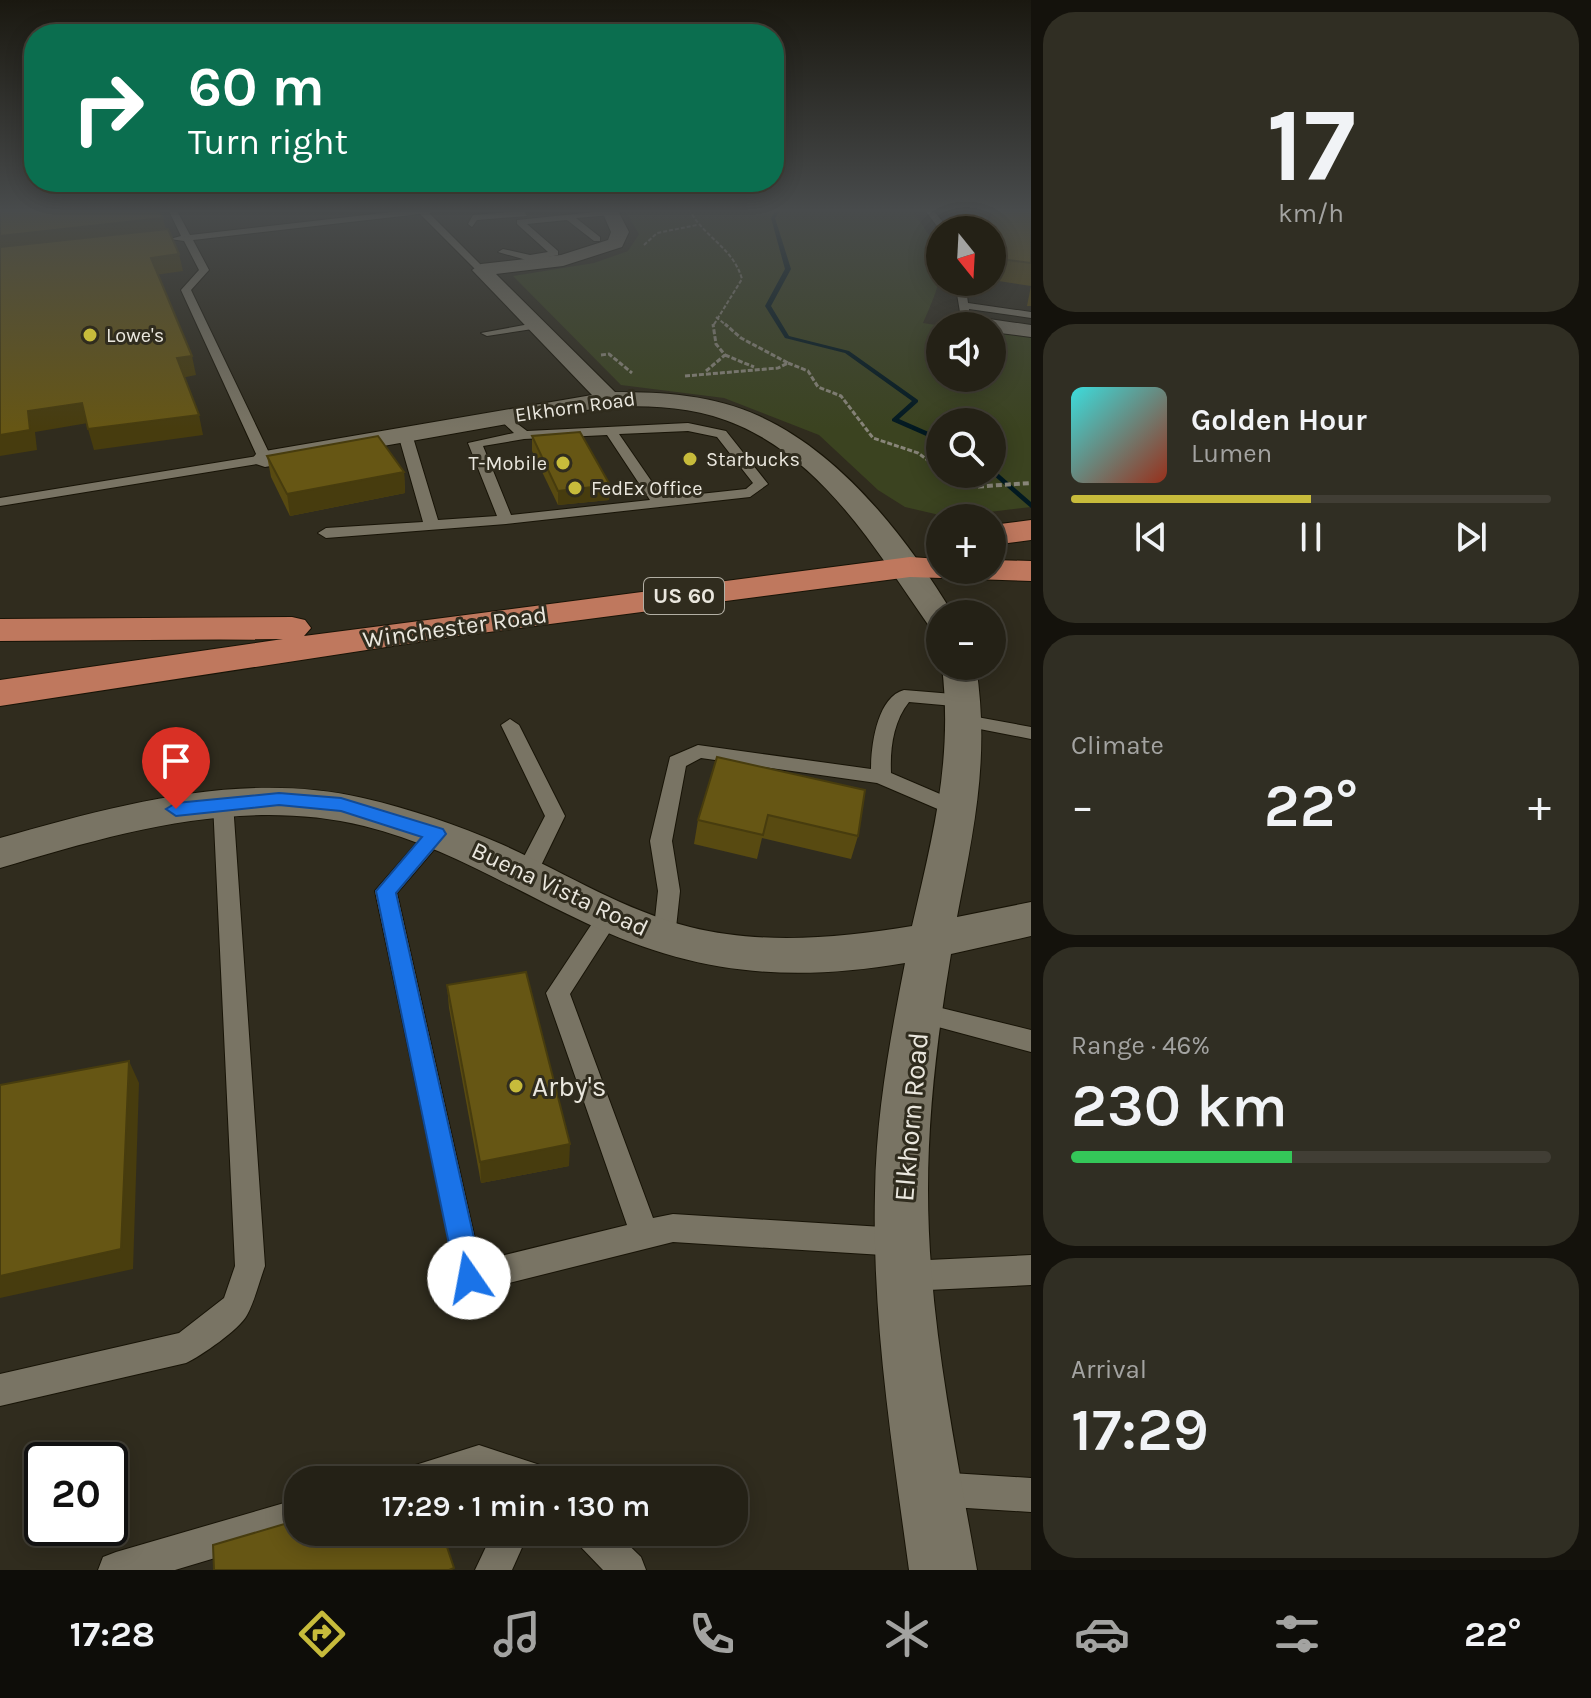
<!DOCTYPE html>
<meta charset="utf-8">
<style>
:root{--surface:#242116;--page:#302e23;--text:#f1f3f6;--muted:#a3a3a1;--line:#413e35;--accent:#c7bb3b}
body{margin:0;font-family:Karla,sans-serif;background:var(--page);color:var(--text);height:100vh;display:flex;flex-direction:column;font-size:30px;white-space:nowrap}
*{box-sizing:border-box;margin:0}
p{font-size:26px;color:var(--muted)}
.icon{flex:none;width:44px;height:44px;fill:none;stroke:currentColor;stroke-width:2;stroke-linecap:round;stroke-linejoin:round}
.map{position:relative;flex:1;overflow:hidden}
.drawer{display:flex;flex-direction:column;gap:12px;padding:12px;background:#14120c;width:560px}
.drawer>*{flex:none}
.top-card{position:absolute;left:24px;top:24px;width:760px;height:168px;border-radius:32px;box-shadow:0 4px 20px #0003,0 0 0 2px var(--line);background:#0b6e4f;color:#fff;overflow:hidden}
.needle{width:52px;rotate:162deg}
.controls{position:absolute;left:926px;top:216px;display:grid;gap:16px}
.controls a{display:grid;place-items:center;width:80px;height:80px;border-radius:50%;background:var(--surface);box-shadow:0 4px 20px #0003,0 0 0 2px var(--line);font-size:40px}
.speed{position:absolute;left:24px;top:1442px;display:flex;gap:16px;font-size:40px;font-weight:700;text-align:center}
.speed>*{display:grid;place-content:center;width:104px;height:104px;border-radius:50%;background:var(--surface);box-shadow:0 4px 20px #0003,0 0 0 2px var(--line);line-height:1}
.speed .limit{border:4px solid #111;border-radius:12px;background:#fff;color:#111}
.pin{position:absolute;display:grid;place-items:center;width:68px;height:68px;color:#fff;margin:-82px -34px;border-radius:50% 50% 50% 0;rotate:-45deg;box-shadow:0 0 8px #0007}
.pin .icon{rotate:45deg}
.me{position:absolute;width:88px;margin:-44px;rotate:348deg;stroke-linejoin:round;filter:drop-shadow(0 0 6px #0008)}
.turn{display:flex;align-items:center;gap:28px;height:168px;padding:0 32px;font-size:36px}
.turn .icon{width:104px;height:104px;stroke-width:2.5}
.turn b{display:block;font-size:56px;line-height:68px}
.big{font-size:60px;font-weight:600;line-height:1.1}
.drawer .widget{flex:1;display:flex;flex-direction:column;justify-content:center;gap:12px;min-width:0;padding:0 28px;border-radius:32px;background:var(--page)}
.drawer .dial{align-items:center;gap:0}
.dial b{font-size:104px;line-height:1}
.song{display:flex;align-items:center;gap:24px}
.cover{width:96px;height:96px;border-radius:12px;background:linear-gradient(135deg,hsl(180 70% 55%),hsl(10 70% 35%))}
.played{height:8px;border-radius:4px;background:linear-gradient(90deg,var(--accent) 50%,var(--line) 50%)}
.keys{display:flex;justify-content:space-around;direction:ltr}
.heat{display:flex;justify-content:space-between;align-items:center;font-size:44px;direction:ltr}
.charge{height:12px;border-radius:6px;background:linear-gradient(90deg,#34c759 46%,var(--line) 0)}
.trip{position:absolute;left:284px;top:1466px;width:464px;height:80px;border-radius:32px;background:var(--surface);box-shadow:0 4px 20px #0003,0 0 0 2px var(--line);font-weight:600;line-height:80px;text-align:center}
.menu{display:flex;height:128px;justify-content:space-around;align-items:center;background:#0e0d09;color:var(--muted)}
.menu .icon{width:56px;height:56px}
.menu .on{color:var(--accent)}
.menu b{font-size:36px;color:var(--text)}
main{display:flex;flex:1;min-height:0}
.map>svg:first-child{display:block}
.green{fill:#3b4320;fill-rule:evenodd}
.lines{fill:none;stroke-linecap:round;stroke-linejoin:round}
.stream{fill:#021921;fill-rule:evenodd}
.lane-casing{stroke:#181407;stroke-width:2}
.street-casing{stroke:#181407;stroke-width:2}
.highway-casing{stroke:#181407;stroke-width:2}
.path-far2{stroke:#888579;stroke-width:2;stroke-dasharray:4 2;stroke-linecap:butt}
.path-far1{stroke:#888579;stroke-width:3;stroke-dasharray:5 2;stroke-linecap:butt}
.path{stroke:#888579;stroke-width:4;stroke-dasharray:6 3;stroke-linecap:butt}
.lane{fill:#797464;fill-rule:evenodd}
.street{fill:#797464;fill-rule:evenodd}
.highway{fill:#bf785e;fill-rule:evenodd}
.wall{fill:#584a11}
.shaded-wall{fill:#473c0e}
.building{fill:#665614;stroke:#473c0e;stroke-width:2}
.route{fill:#1a73e8;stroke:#114b97;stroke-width:2}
.poi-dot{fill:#c7bb3b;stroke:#302c1e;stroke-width:3}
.labels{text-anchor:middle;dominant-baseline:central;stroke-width:6;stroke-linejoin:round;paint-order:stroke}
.far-poi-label{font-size:20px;fill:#eae7de;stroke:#302c1e;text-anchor:start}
.far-street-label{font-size:20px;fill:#eae7de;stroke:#302c1e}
.shield{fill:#302c1e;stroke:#b2afa4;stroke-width:2}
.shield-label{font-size:22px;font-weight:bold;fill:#eae7de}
.street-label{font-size:24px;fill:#eae7de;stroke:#302c1e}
.near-poi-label{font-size:28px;fill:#eae7de;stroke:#302c1e;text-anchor:start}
.near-street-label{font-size:28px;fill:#eae7de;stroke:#302c1e}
</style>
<main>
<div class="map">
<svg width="1031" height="1570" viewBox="0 0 1031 1570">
<rect width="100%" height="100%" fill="#302c1e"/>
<path class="green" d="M624,209H911C948,260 948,266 923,323L942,326L940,378H992V332L1031,337V507L948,517L905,507L878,490L819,435L724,398L621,385L513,276L594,263L628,251L639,234ZM940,422H992V474H940Z"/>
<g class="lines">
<g class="stream">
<path d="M777,209H781L775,218L791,269L771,306L789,336L849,351L918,400V402L899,419L940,437V442L892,421V419L912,401L845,353L785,338L765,306L785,269L771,218Z"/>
<path d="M992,468L1031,502V508L992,474Z"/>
</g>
<defs>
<g id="lane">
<path d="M168,209H176L190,235L418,209H447L429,213L486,270L478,272L420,214L193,240L209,270L191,290L272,459L270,462L0,506V498L257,456L181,290L199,270L184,241L170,239L181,236Z"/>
<path d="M924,209H932L950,230H940Z"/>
<path d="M614,210L611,215L576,218L600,237V241H594L567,220L527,224L558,251V255L530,261L498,252L503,249L530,255L548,252L517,224V220Z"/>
<path d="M524,211L527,216L477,220L472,227L468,224L473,215Z"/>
<path d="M955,282H965L968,303L1031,312V318L969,309V318H961Z"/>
<path d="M535,323L539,324V328L487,336L481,333Z"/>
<path d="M503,413L527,431L688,423L726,431L768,484L750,497L506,524L326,538L318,533L326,528L423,522L398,434L405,430L412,434L438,520L497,516L468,443L514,433L497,417ZM688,431L717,437L753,483L746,489L663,498L619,434ZM607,435L650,500L511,515L483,446L524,439Z"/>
<path d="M904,690L965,695L974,701L965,707L909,702C893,722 890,749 891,773L968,806L971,811L968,816H954L877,783L701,758L686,766L672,841L680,891L675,937L672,943L664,946L656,943L653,937L658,891L650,841L670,757L698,745L871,769C871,746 877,697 904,690Z"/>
<path d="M966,715L1031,727V739L959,725L957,721L959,717Z"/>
<path d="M510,719L519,725L565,816L534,880H518L515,874L545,816L501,725Z"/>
<path d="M223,796L233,803L265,1266C259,1282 255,1300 247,1315C240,1329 201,1356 186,1363L0,1406V1374L179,1333L224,1298L235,1266L213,803Z"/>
<path d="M436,826L443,829L446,834L443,839L397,893L480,1261L627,1225L546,993L603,907L611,904L619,907L622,913L570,994L653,1218L673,1214L899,1228L909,1232L913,1242L909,1252L899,1256L673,1242L469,1293L459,1288L375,891L429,829Z"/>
<path d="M921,1003L1031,1030V1052L912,1020L909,1013L912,1006Z"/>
<path d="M1031,1255V1285L907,1291L897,1286L892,1276L897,1266L907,1261Z"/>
<path d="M479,1445L549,1468L554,1480H401L406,1468Z"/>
<path d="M935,1472L1031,1478V1512L935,1506L923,1501L918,1489L923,1477Z"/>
<path d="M298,1499V1532H301L298,1533L175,1570H98L103,1557L116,1552Z"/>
<path d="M493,1532H529L512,1570H475Z"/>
<path d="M573,1532H615L641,1557L646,1570H603L578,1544Z"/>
</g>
<g id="street">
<path d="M601,209H617L629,232L622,247L563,266L496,274L615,392C664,392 714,395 759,416C841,453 907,538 953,614H940V629L929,626C872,544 815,446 713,416C679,406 644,406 609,406L265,467L256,464L252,459L256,454L265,451L592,395L472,270L481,264L561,255L608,240L611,232Z"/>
<path d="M989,319L1031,325V337L992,332V326L979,325Z"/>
<path d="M942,666H976C990,757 974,829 957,917L1031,902V936L951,954C938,1032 928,1110 928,1190C928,1317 955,1445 977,1570H909C892,1445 872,1319 875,1193C876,1115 890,1039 905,963C788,983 693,974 586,923C512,889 443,845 364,826C242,796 116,833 0,868V838C117,805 242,770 363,798C411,809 457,825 501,844C564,872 623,910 690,927C763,945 839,938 912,926C933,835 953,760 942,666Z"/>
</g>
<g id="highway">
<path d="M1031,520V540L992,545V525Z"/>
<path d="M910,557L940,559V570H992V560L1031,561V581L910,577L458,636L0,706V680L283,639L0,641V619L292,617L305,620L311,628L304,636Z"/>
</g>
</defs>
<use href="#lane" class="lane-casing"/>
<use href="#street" class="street-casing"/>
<use href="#highway" class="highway-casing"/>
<g class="path-far2">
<path d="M689,209C703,237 733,247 742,279L713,326"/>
<path d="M644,245L657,233L697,225"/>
<path d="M716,317L727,326"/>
</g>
<g class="path-far1">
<path d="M601,355L609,354L632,373"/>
<path d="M725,355L754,367"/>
<path d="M788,363L808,371L818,387L841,396L873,438L918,453L940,469"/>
<path d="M706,371L725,355L716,344L713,324"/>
<path d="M685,376L778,368L788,363L741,338L725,324"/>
</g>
<path class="path" d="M945,474L971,487L1031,483"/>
<use href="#lane" class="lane"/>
<use href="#street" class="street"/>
<use href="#highway" class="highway"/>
</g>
<g class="wall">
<path d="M943,209H1031V286L992,280V230L986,227L970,225L973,215L942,212Z"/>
<path d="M1031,286V306H1027Z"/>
<path d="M532,436L610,485L609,500L558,505L532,451Z"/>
<path d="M267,456L404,472L405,493L290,516L271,477Z"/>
<path d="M717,757L858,836L851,859L762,838L757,859L694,844L698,820Z"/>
<path d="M447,985L569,1166L481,1183L449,1008Z"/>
</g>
<g class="shaded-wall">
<path d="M163,218L167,235L0,253V236Z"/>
<path d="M179,254L183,271L155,275L151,258Z"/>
<path d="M192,356L196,375L181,378L177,358Z"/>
<path d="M82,403L88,423L35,432L37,450L0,456V435L28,411Z"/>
<path d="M199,415L203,435L94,450L88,429Z"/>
<path d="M404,472L405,493L290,516L287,494Z"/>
<path d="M610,485L609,500L558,505V491Z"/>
<path d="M129,1061L139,1083L133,1269L0,1298V1276Z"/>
<path d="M570,1144L569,1166L481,1183L480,1162Z"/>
</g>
<g class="building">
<path d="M0,209H153L160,212L163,218L0,236Z"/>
<path d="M992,209H1031V263L992,258V230H985Z"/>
<path d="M168,229L179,254L151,258L192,356L177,358L199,415L88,429L82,403L28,411L30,430L0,435V247Z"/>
<path d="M580,432L610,485L558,491L532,436Z"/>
<path d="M378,436L404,472L287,494L267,456Z"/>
<path d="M717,757L865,790L858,836L768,815L763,835L698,820Z"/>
<path d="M526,972L570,1144L480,1162L447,985Z"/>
<path d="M129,1061L121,1249L0,1276V1085Z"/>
<path d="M298,1520V1532H406L407,1538L424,1532H442L454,1568L449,1570H214L213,1545Z"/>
</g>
<linearGradient id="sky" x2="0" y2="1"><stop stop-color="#1a1810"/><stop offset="0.49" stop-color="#484b4c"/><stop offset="1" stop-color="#484b4c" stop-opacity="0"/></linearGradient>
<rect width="1031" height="429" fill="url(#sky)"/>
<path class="route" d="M279,793L341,798L443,829L446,834L396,893L483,1278L479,1287L469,1291L460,1287L456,1278L376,891L422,837L341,811L279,805L176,816L166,809L176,803Z"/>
<g class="poi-dot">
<circle cx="90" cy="335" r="8"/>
<circle cx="690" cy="459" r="8"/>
<circle cx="563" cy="463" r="8"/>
<circle cx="575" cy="488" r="8"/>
<circle cx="516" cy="1086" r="8"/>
</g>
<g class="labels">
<g class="far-poi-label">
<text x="106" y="335">Lowe's</text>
<text x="706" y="459">Starbucks</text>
<text x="547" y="463" text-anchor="end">T-Mobile</text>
<text x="591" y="488">FedEx Office</text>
</g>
<g class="far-street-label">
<text transform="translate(575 407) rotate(-8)">Elkhorn Road</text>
</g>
<rect class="shield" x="644" y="578" width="80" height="36" rx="6"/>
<g class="shield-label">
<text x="684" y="596">US 60</text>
</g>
<g class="street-label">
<text transform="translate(455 627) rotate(-8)">Winchester Road</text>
<text transform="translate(560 889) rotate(25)">Buena Vista Road</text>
</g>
<g class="near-poi-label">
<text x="532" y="1086">Arby's</text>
</g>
<g class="near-street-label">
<text transform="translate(911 1117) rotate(-85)">Elkhorn Road</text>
</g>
</g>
</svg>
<div class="controls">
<a><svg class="needle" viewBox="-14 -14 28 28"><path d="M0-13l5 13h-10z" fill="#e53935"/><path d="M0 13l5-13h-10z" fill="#a3a3a1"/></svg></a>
<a><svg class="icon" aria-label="sound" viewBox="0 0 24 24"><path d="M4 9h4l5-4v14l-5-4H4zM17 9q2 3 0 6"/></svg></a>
<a><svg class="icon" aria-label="search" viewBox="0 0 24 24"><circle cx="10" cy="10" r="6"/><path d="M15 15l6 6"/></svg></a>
<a>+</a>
<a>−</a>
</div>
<div class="speed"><div class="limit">20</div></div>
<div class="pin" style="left:176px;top:809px;background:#d93025"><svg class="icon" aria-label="arrive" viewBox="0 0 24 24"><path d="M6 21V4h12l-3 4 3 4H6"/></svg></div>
<svg class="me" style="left:469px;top:1278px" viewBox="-20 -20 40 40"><circle r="19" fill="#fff"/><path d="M0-13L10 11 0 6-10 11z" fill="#1a73e8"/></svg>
<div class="trip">17:29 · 1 min · 130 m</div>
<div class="top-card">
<div class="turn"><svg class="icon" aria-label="right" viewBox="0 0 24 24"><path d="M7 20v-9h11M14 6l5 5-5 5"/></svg><div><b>60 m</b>Turn right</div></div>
</div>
</div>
<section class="drawer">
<div class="widget dial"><b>17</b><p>km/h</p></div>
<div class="widget">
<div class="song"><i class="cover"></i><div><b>Golden Hour</b><p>Lumen</p></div></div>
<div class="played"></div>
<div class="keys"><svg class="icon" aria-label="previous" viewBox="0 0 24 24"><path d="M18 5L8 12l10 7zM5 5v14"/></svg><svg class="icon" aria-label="pause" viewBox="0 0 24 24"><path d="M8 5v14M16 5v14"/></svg><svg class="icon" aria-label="next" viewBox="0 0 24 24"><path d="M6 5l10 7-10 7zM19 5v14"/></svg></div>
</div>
<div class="widget"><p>Climate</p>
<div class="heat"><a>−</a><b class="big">22°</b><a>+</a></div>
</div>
<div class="widget"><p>Range · 46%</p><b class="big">230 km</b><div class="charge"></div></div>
<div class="widget"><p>Arrival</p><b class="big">17:29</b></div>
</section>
</main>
<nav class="menu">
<b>17:28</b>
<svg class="icon on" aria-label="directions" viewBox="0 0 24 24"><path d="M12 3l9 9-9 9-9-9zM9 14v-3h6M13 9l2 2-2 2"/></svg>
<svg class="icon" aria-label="music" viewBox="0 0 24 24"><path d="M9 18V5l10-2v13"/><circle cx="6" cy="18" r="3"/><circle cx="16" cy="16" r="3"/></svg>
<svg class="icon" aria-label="phone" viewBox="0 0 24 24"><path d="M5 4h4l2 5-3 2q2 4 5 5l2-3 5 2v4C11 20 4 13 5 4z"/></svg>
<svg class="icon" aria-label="climate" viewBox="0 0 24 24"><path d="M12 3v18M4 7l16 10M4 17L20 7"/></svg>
<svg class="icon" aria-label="car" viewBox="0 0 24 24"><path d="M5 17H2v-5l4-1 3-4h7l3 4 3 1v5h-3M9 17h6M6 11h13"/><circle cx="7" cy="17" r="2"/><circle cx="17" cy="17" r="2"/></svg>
<svg class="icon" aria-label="filters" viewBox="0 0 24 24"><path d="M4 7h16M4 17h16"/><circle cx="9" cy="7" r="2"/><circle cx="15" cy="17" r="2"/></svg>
<b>22°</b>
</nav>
